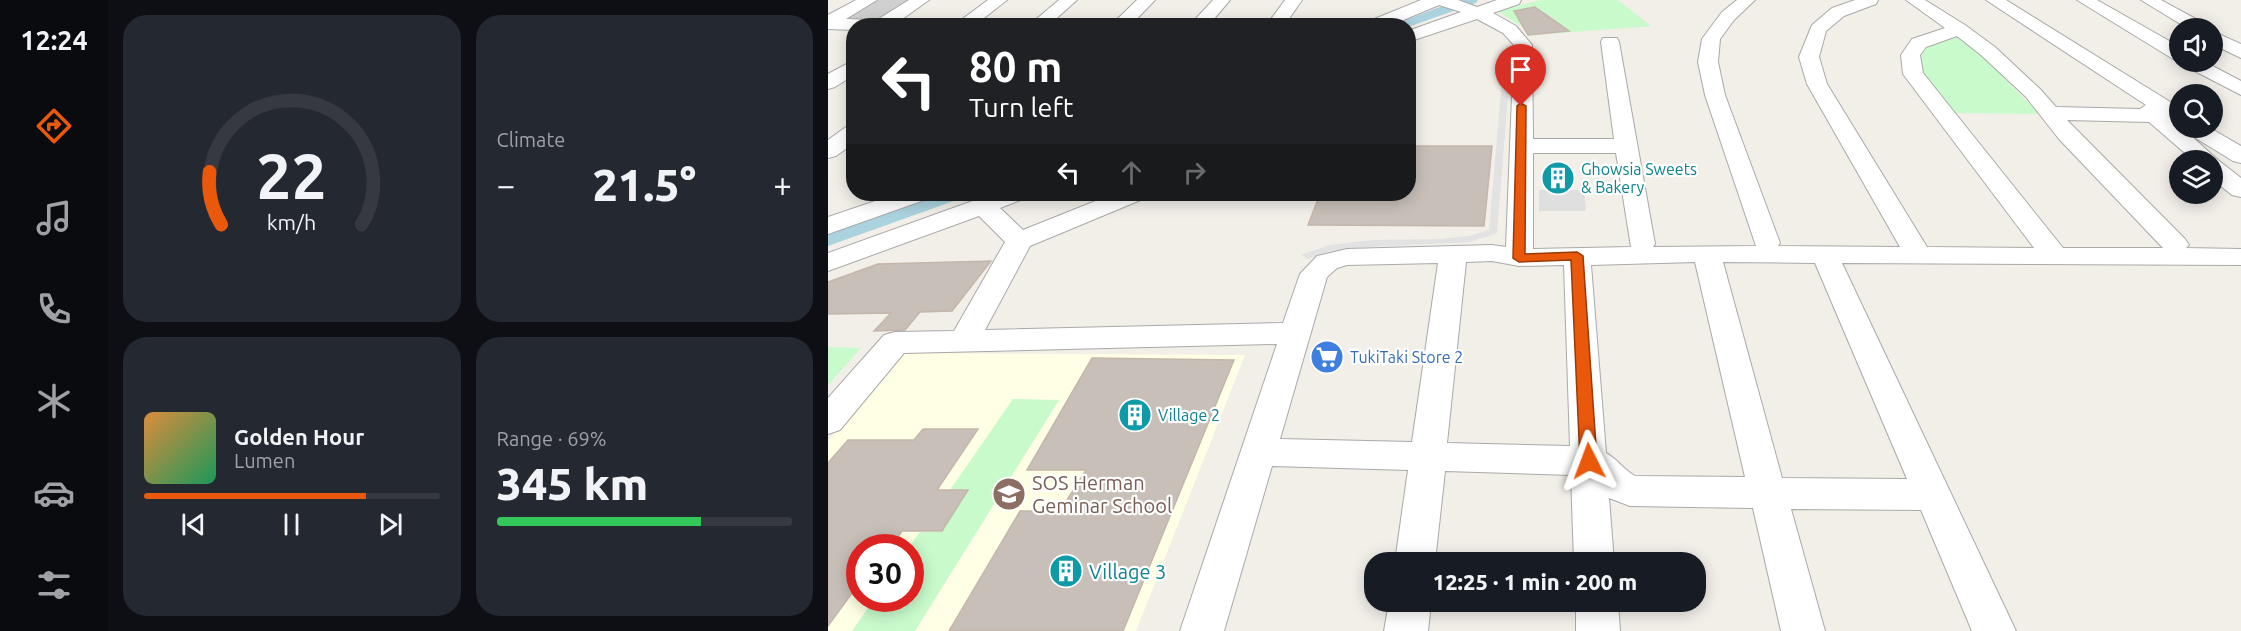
<!DOCTYPE html>
<meta charset="utf-8">
<style>
:root{--surface:#171b24;--page:#242831;--text:#f1f3f6;--muted:#9ea1a6;--line:#363941;--accent:#ea580c}
body{margin:0;font-family:Ubuntu,sans-serif;background:var(--page);color:var(--text);height:100vh;display:flex;flex-direction:column;font-size:22px;white-space:nowrap}
*{box-sizing:border-box;margin:0}
p{font-size:20px;color:var(--muted)}
.icon{flex:none;width:33px;height:33px;fill:none;stroke:currentColor;stroke-width:2;stroke-linecap:round;stroke-linejoin:round}
.map{position:relative;flex:1;overflow:hidden}
.side{display:flex;flex-direction:column;gap:15px;padding:15px;background:#0d0f14;width:720px}
.side>*{flex:none}
.banner{position:absolute;left:18px;top:18px;width:570px;height:183px;border-radius:24px;box-shadow:0 3px 15px #0003;background:#202124;color:#fff;overflow:hidden}
.controls{position:absolute;left:1341px;top:18px;display:grid;gap:12px}
.controls a{display:grid;place-items:center;width:54px;height:54px;border-radius:50%;background:var(--surface);box-shadow:0 3px 15px #0003;font-size:30px}
.speed{position:absolute;left:18px;top:534px;display:flex;gap:12px;font-size:30px;font-weight:700;text-align:center}
.speed>*{display:grid;place-content:center;width:78px;height:78px;border-radius:50%;background:var(--surface);box-shadow:0 3px 15px #0003;line-height:1}
.speed .limit{border:9px solid #d22;background:#fff;color:#111}
.pin{position:absolute;display:grid;place-items:center;width:51px;height:51px;color:#fff;margin:-62px -26px;border-radius:50% 50% 50% 0;rotate:-45deg;box-shadow:0 0 6px #0007}
.pin .icon{rotate:45deg}
.me{position:absolute;width:66px;margin:-33px;rotate:357deg;stroke-linejoin:round;filter:drop-shadow(0 0 4px #0008)}
.turn{display:flex;align-items:center;gap:21px;height:126px;padding:0 24px;font-size:27px}
.turn .icon{width:78px;height:78px;stroke-width:2.5}
.turn b{display:block;font-size:42px;line-height:51px}
.lanes{display:flex;align-items:center;height:57px;padding:0 24px;background:#0003;justify-content:center;gap:30px;direction:ltr}
.lanes .off{opacity:.35}
.big{font-size:45px;font-weight:800;line-height:1.1}
.side .widget{flex:1;display:flex;flex-direction:column;justify-content:center;gap:9px;min-width:0;padding:0 21px;border-radius:24px;background:var(--page)}
.side .dial{align-items:center;gap:0}
.dial svg{height:156px;overflow:visible;fill:none;stroke:var(--line);stroke-width:7;stroke-linecap:round;text-anchor:middle}
.dial text{fill:var(--text);stroke:none}
.song{display:flex;align-items:center;gap:18px}
.cover{width:72px;height:72px;border-radius:9px;background:linear-gradient(135deg,hsl(30 70% 55%),hsl(150 70% 35%))}
.played{height:6px;border-radius:3px;background:linear-gradient(90deg,var(--accent) 75%,var(--line) 75%)}
.keys{display:flex;justify-content:space-around;direction:ltr}
.heat{display:flex;justify-content:space-between;align-items:center;font-size:33px;direction:ltr}
.charge{height:9px;border-radius:4px;background:linear-gradient(90deg,#34c759 69%,var(--line) 0)}
.side .tiles{flex:1;display:grid;gap:15px;grid-template-columns:repeat(2,1fr)}
.trip{position:absolute;left:536px;top:552px;width:342px;height:60px;border-radius:24px;background:var(--surface);box-shadow:0 3px 15px #0003;font-weight:800;line-height:60px;text-align:center}
main{display:flex;flex:1;min-height:0}
.dock{display:flex;flex-direction:column;width:108px;justify-content:space-around;align-items:center;background:#090b0e;color:var(--muted)}
.dock .icon{width:42px;height:42px}
.dock .current{color:var(--accent)}
.dock b{font-size:27px;color:var(--text)}
.map>svg:first-child{display:block}
.residential{fill:#e0dfdf}
.education{fill:#ffffe5;fill-rule:evenodd}
.religious{fill:#d0d0d0}
.park{fill:#c8facc}
.parking{fill:#e2e2e2}
.lines{fill:none;stroke-linecap:round;stroke-linejoin:round}
.canal{fill:#aad3df;fill-rule:evenodd}
.building{fill:#c7bfb8;stroke:#c4b6ab;stroke-width:1.5}
.minor-casing{stroke:#a9a9a9;stroke-width:2}
.minor{fill:#fff;fill-rule:evenodd}
.route{fill:#ea580c;stroke:#983908;stroke-width:1.5}
.labels{text-anchor:middle;dominant-baseline:central;stroke-width:4.5;stroke-linejoin:round;paint-order:stroke}
.culture-label{font-size:16px;fill:#0d838f;stroke:#fff;text-anchor:start}
.shop-label{font-size:16px;fill:#366cbe;stroke:#fff;text-anchor:start}
.near-education-label{font-size:20px;fill:#785e54;stroke:#fff;text-anchor:start}
.near-culture-label{font-size:20px;fill:#0d838f;stroke:#fff;text-anchor:start}
</style>
<main>
<nav class="dock">
<b>12:24</b>
<svg class="icon current" aria-label="directions" viewBox="0 0 24 24"><path d="M12 3l9 9-9 9-9-9zM9 14v-3h6M13 9l2 2-2 2"/></svg>
<svg class="icon" aria-label="music" viewBox="0 0 24 24"><path d="M9 18V5l10-2v13"/><circle cx="6" cy="18" r="3"/><circle cx="16" cy="16" r="3"/></svg>
<svg class="icon" aria-label="phone" viewBox="0 0 24 24"><path d="M5 4h4l2 5-3 2q2 4 5 5l2-3 5 2v4C11 20 4 13 5 4z"/></svg>
<svg class="icon" aria-label="climate" viewBox="0 0 24 24"><path d="M12 3v18M4 7l16 10M4 17L20 7"/></svg>
<svg class="icon" aria-label="car" viewBox="0 0 24 24"><path d="M5 17H2v-5l4-1 3-4h7l3 4 3 1v5h-3M9 17h6M6 11h13"/><circle cx="7" cy="17" r="2"/><circle cx="17" cy="17" r="2"/></svg>
<svg class="icon" aria-label="filters" viewBox="0 0 24 24"><path d="M4 7h16M4 17h16"/><circle cx="9" cy="7" r="2"/><circle cx="15" cy="17" r="2"/></svg>
</nav>
<section class="side">
<div class="tiles">
<div class="widget dial"><svg viewBox="0 0 100 80">
<path d="M14 69A42 42 0 1 1 86 69"/>
<path d="M14 69A42 42 0 0 1 8 42" stroke="#ea580c"/>
<text x="50" y="56" font-size="32" font-weight="700">22</text>
<text x="50" y="72" font-size="11">km/h</text>
</svg></div>
<div class="widget"><p>Climate</p>
<div class="heat"><a>−</a><b class="big">21.5°</b><a>+</a></div>
</div>
<div class="widget">
<div class="song"><i class="cover"></i><div><b>Golden Hour</b><p>Lumen</p></div></div>
<div class="played"></div>
<div class="keys"><svg class="icon" aria-label="previous" viewBox="0 0 24 24"><path d="M18 5L8 12l10 7zM5 5v14"/></svg><svg class="icon" aria-label="pause" viewBox="0 0 24 24"><path d="M8 5v14M16 5v14"/></svg><svg class="icon" aria-label="next" viewBox="0 0 24 24"><path d="M6 5l10 7-10 7zM19 5v14"/></svg></div>
</div>
<div class="widget"><p>Range · 69%</p><b class="big">345 km</b><div class="charge"></div></div>
</div>
</section>
<div class="map">
<svg width="1413" height="631" viewBox="0 0 1413 631">
<rect width="100%" height="100%" fill="#f2efe9"/>
<path class="residential" d="M711,190H756L758,211H711Z"/>
<path class="education" d="M75,353L417,355L308,631H0V441ZM32,548H82V598H32Z"/>
<path class="religious" d="M48,0H84L46,22H10Z"/>
<g class="park">
<path d="M713,0H790L823,26L707,35L669,11Z"/>
<path d="M1133,34L1211,114L1123,113L1095,78L1089,62C1099,41 1112,40 1133,34Z"/>
<path d="M0,347L33,348L0,385Z"/>
<path d="M185,399L231,400L87,631H24L46,599L82,598L81,547L92,532H113L139,492L122,490Z"/>
</g>
<path class="parking" d="M676,57H683L669,233L642,242L540,247L501,251L480,259L473,255L501,245L543,240L613,239L641,236L661,230Z"/>
<g class="lines">
<g class="canal">
<path d="M630,0H650L648,3L580,27L562,26Z"/>
<path d="M110,194H137L134,198L0,246V233Z"/>
</g>
</g>
<g class="building">
<path d="M707,7L741,31L700,35L686,11Z"/>
<path d="M580,146H664L656,226L480,225L492,194H580Z"/>
<path d="M163,261L124,311L92,312L77,330L46,331L63,313L0,314V282L50,264Z"/>
<path d="M264,358L406,360L295,631H121L192,511H232L258,470H199Z"/>
<path d="M95,429H150L109,490H140L114,531H74L62,548H32V582L0,626V463L20,440H86Z"/>
</g>
<g class="lines">
<defs>
<g id="minor">
<path d="M28,0H49L18,19L49,20L81,0H101L73,20L102,21L111,26H26V30L0,29V15Z"/>
<path d="M160,0H179L146,26H125Z"/>
<path d="M231,0H249L220,26H200Z"/>
<path d="M309,0H327L302,26H282Z"/>
<path d="M385,0H402L380,26H361Z"/>
<path d="M457,0H474L456,26H438Z"/>
<path d="M593,0H630L649,7L669,0H693L691,4L665,13L688,26L704,45L705,139H786L773,42L775,38H789L791,42L827,244L825,247L928,246L877,95L870,62L874,39L894,12L909,0H927L906,20L892,39L890,62L897,95L952,243L950,246L1072,247L979,84L971,57L984,25L1004,8L1027,0H1050L1048,4L1016,16L998,31L991,57L999,84L1099,247L1206,248L1075,74L1073,55L1084,39L1117,28L1078,0H1097L1137,25L1167,47L1212,89L1228,107L1312,109L1318,105L1158,0H1178L1352,108V124H1349L1358,132L1356,128H1382L1413,146V163L1405,161L1361,134L1390,160L1413,178V197L1404,195L1384,179V160H1365L1321,122L1239,120L1357,239L1361,245L1358,248L1413,249V265L1014,263L1188,631H1144L1093,510L963,509L997,631H953L925,508L802,506L781,498L786,562H746L743,475L617,471L607,562H567L580,470L444,466L396,631H352L449,344L76,353L12,430L0,434V398L56,335L67,332L126,331L177,242L151,216L0,271V253L164,194H198L195,199L172,208L195,230L285,194H318L315,199L202,246L157,330L455,323L472,274L489,256L519,249L664,245L678,247L686,45L675,33L649,19L580,42V31L633,12L611,5L561,26H536L539,22ZM1129,36L1153,55L1198,97L1231,139L1335,248H1235L1095,73L1092,55L1098,47ZM705,153H788L803,247L705,249ZM664,261L691,266L736,265L742,446L619,443L638,262ZM867,262L917,477L807,476C795,469 789,459 778,453L763,265ZM895,262L987,263L1079,479L954,478ZM610,263L584,442L452,439L499,277L509,268L519,265Z"/>
<path d="M1249,0H1269L1352,47V61L1345,59Z"/>
<path d="M1313,0H1333L1377,24L1380,28H1359Z"/>
<path d="M1384,31L1413,44V58L1384,44Z"/>
<path d="M26,60V75L7,87L0,89V74Z"/>
<path d="M1354,62H1377L1413,81V95L1357,66Z"/>
<path d="M26,125V143L8,156L0,158V140L18,127Z"/>
<path d="M68,194H102L99,199L0,234V217Z"/>
<path d="M561,602H603L600,631H556Z"/>
<path d="M748,602H790L792,631H748Z"/>
</g>
</defs>
<use href="#minor" class="minor-casing"/>
<use href="#minor" class="minor"/>
</g>
<path class="route" d="M693,103L698,106L697,254L749,252L755,256L769,461L766,466L761,467L755,466L752,461L743,260L691,262L685,258L689,106Z"/>
<defs>
<symbol id="building-disc" viewBox="-11 -11 22 22"><circle r="9.5" fill="#0f9aa8" stroke="#fff"/><path d="M-4-6H4V6H1V3H-1V6H-4ZM-2.5-4.3h1.7v1.8h-1.7ZM.8-4.3h1.7v1.8H.8ZM-2.5-1h1.7V.8h-1.7ZM.8-1h1.7V.8H.8Z" fill="#fff"/></symbol>
<symbol id="supermarket-disc" viewBox="-11 -11 22 22"><circle r="9.5" fill="#3f7fe0" stroke="#fff"/><path d="M-6-5.5h2.5l.6 2H6L4.5 2H-2.5L-4.4-4H-6ZM-1.5 3.2a1.3 1.3 0 1 0 .1 0ZM3 3.2a1.3 1.3 0 1 0 .1 0Z" fill="#fff"/></symbol>
<symbol id="school-disc" viewBox="-11 -11 22 22"><circle r="9.5" fill="#8d6e63" stroke="#fff"/><path d="M0-5L7-2L0 1L-7-2ZM-4 1L0 2.5L4 1V4Q0 6-4 4Z" fill="#fff"/></symbol>
</defs>
<g fill-rule="evenodd">
<use href="#building-disc" x="711" y="159" width="38" height="38"/>
<use href="#supermarket-disc" x="480" y="338" width="38" height="38"/>
<use href="#building-disc" x="288" y="396" width="38" height="38"/>
<use href="#school-disc" x="162" y="475" width="38" height="38"/>
<use href="#building-disc" x="219" y="552" width="38" height="38"/>
</g>
<g class="labels">
<g class="culture-label">
<text x="753" y="169">Ghowsia Sweets<tspan x="753" dy="18">&amp; Bakery</tspan></text>
<text x="330" y="415">Village 2</text>
</g>
<g class="shop-label">
<text x="522" y="357">TukiTaki Store 2</text>
</g>
<g class="near-education-label">
<text x="204" y="482">SOS Herman<tspan x="204" dy="23">Geminar School</tspan></text>
</g>
<g class="near-culture-label">
<text x="261" y="571">Village 3</text>
</g>
</g>
</svg>
<div class="controls">
<a><svg class="icon" aria-label="sound" viewBox="0 0 24 24"><path d="M4 9h4l5-4v14l-5-4H4zM17 9q2 3 0 6"/></svg></a>
<a><svg class="icon" aria-label="search" viewBox="0 0 24 24"><circle cx="10" cy="10" r="6"/><path d="M15 15l6 6"/></svg></a>
<a><svg class="icon" aria-label="layers" viewBox="0 0 24 24"><path d="M12 4l9 5-9 5-9-5zM3 14l9 5 9-5"/></svg></a>
</div>
<div class="speed"><div class="limit">30</div></div>
<div class="pin" style="left:693px;top:106px;background:#d93025"><svg class="icon" aria-label="arrive" viewBox="0 0 24 24"><path d="M6 21V4h12l-3 4 3 4H6"/></svg></div>
<svg class="me" style="left:761px;top:461px" viewBox="-20 -20 40 40"><path d="M0-17L14 15 0 8-14 15z" fill="#ea580c" stroke="#fff" stroke-width="4"/></svg>
<div class="trip">12:25 · 1 min · 200 m</div>
<div class="banner">
<div class="turn"><svg class="icon" aria-label="left" viewBox="0 0 24 24"><path d="M17 20v-9H6M10 6l-5 5 5 5"/></svg><div><b>80 m</b>Turn left</div></div>
<div class="lanes"><svg class="icon" aria-label="left" viewBox="0 0 24 24"><path d="M17 20v-9H6M10 6l-5 5 5 5"/></svg><svg class="icon off" aria-label="ahead" viewBox="0 0 24 24"><path d="M12 20V5M6 11l6-6 6 6"/></svg><svg class="icon off" aria-label="right" viewBox="0 0 24 24"><path d="M7 20v-9h11M14 6l5 5-5 5"/></svg></div>
</div>
</div>
</main>
